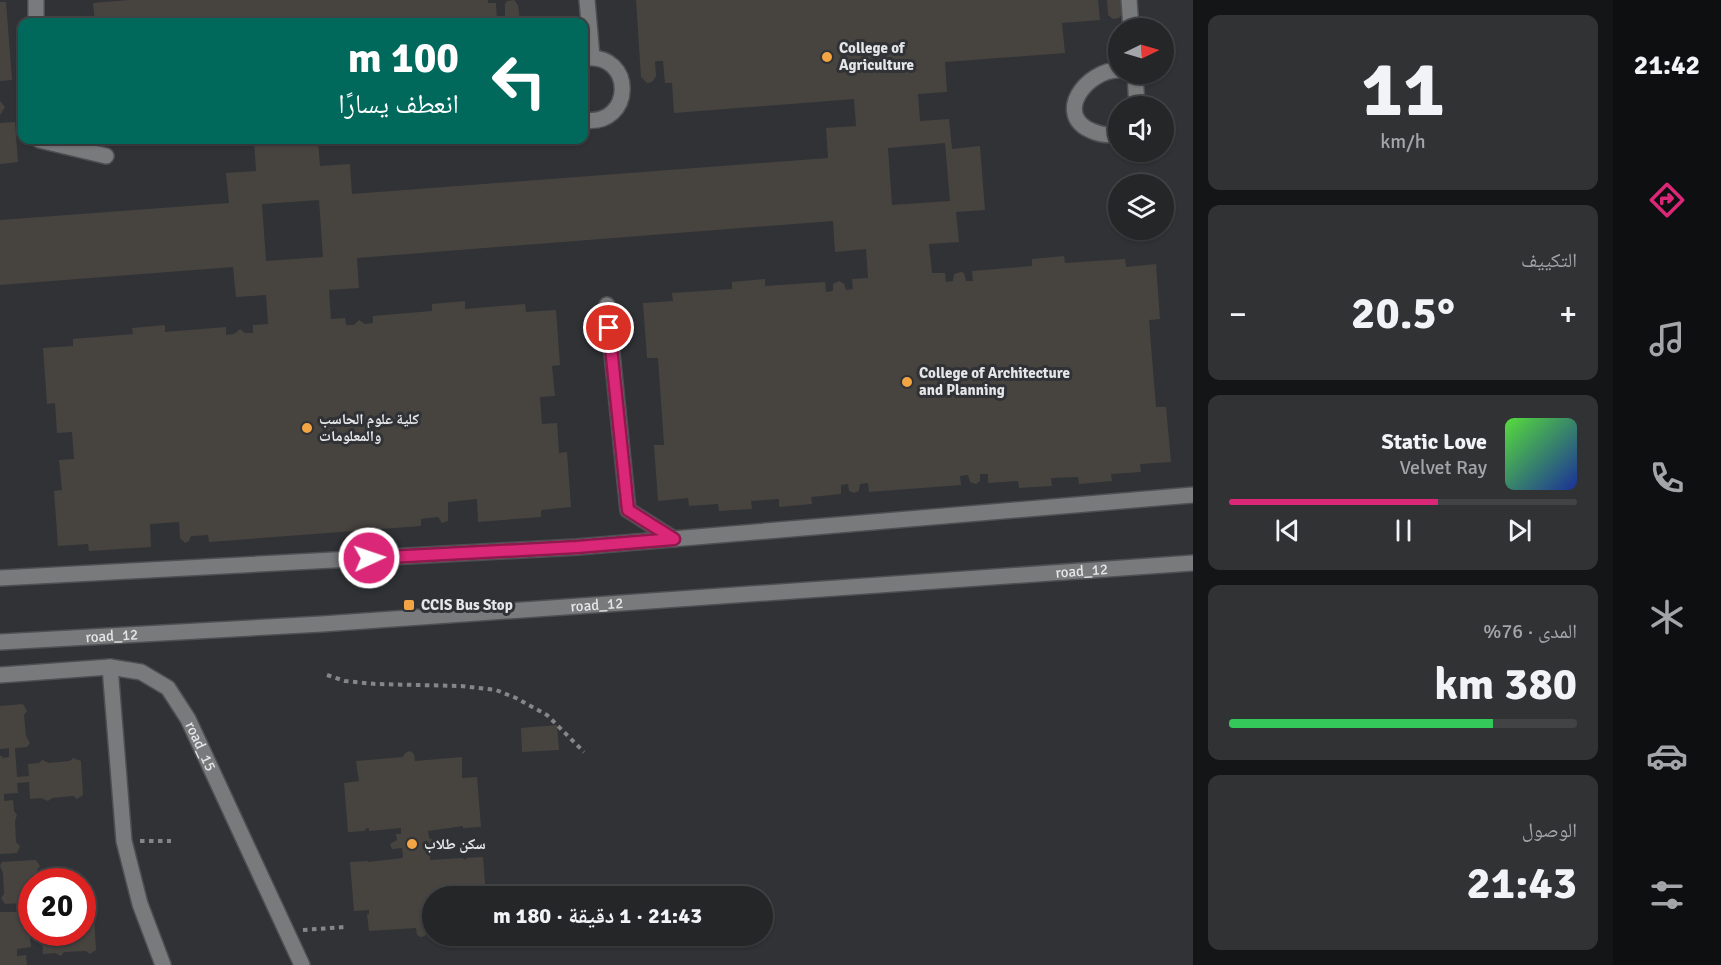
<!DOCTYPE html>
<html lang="ar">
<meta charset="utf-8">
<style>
:root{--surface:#242628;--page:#303234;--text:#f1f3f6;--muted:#a3a5a8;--line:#414345;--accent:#db2777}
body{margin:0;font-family:Signika,"Noto Naskh Arabic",sans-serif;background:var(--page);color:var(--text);direction:rtl;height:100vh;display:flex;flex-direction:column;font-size:22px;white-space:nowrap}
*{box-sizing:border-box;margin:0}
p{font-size:20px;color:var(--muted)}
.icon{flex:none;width:33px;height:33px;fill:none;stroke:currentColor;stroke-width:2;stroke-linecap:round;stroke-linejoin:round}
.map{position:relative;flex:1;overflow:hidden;direction:ltr}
.side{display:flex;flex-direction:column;gap:15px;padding:15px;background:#141516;width:420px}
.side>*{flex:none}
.top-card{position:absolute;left:18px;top:18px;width:570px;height:126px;border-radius:12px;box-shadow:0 2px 4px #0004,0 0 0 2px var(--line);direction:rtl;background:#00695c;color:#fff;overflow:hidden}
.needle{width:39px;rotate:85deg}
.buttons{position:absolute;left:1108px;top:18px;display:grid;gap:12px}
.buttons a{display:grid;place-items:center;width:66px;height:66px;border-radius:50%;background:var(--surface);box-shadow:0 2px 4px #0004,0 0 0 2px var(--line);font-size:30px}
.speed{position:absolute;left:18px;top:868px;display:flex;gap:12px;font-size:30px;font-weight:700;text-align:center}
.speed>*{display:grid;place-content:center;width:78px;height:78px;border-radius:50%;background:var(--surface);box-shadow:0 2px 4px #0004,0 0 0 2px var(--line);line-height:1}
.speed .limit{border:9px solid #d22;background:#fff;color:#111}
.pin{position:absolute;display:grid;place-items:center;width:51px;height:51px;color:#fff;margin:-26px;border:3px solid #fff;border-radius:50%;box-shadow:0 2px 6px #0007}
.me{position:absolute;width:66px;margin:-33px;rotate:87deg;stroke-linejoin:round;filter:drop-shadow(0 0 4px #0008)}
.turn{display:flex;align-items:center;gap:21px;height:126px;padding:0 30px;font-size:27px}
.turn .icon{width:78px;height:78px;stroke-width:2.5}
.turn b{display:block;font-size:42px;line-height:51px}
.big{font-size:45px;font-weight:700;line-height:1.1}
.side .widget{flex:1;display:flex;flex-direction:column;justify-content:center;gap:9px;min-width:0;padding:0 21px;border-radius:12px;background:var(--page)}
.side .dial{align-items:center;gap:0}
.dial b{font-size:78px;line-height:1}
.song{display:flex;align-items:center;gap:18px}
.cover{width:72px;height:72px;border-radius:9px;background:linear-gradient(135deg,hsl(110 70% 55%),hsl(230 70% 35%))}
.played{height:6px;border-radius:3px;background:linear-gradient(90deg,var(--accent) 60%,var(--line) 60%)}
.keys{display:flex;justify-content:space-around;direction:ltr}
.heat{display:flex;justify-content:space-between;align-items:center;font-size:33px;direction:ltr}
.charge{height:9px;border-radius:4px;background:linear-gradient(90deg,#34c759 76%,var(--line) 0)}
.trip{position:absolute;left:422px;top:886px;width:351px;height:60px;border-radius:30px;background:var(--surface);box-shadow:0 2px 4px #0004,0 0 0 2px var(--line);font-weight:700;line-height:60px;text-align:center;direction:rtl}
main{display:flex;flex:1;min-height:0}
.tabs{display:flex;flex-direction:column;width:108px;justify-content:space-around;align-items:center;background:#0e0f10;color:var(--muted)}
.tabs .icon{width:42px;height:42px}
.tabs .on{color:var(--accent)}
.tabs b{font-size:27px;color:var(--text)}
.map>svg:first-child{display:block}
.building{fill:#474440;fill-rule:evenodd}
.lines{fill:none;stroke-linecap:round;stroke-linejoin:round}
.minor-casing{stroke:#4d4f52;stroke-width:18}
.path{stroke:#848689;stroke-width:4;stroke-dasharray:4.5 4.5;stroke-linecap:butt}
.minor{stroke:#797a7c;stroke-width:15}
.route-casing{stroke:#8e194d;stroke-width:15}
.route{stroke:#db2777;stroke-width:10}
.poi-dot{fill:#f3a443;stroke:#303236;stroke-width:2}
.labels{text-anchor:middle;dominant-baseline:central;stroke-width:6;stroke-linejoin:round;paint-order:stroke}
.poi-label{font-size:15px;font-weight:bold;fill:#e4e6e8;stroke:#303236;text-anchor:start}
.street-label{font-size:15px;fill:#e4e6e8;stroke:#303236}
</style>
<main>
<nav class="tabs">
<b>21:42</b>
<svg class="icon on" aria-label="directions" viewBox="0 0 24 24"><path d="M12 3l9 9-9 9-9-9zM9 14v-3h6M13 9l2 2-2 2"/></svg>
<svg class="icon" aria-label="music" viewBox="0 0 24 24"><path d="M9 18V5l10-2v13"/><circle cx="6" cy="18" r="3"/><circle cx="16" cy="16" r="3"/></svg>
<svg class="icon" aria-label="phone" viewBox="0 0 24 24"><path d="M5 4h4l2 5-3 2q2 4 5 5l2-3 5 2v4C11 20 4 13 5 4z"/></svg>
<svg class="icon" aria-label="climate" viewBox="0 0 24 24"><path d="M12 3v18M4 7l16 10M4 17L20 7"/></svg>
<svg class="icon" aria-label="car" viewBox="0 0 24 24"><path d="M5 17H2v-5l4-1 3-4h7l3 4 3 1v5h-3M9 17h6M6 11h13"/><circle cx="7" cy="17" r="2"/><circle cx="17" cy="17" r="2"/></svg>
<svg class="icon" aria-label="filters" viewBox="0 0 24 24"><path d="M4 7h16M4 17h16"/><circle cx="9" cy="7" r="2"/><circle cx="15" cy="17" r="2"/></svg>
</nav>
<section class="side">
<div class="widget dial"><b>11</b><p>km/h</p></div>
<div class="widget"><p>التكييف</p>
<div class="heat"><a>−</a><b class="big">20.5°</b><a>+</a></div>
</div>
<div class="widget">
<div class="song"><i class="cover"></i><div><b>Static Love</b><p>Velvet Ray</p></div></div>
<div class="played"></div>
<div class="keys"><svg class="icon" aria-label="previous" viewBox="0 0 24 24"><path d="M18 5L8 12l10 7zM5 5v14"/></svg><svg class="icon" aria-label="pause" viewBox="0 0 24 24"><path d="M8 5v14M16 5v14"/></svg><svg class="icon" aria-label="next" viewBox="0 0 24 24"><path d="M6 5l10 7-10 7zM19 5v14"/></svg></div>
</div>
<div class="widget"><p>المدى · 76%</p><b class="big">380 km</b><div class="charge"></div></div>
<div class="widget"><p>الوصول</p><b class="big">21:43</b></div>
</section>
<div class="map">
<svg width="1193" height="965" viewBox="0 0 1193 965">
<rect width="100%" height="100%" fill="#303236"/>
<g class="building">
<path d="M129,0H488V3H496L497,22H95L93,3Z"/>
<path d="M514,0L518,5L520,22H505V4L507,1Z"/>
<path d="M636,0H1098L1100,20L1062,23L1065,53L945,62L947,92L918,94L920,121L949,119L952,149L980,146L985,210L956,212L959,242L929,244L932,273H945L946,282L953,281L954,274L961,272L964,273L966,281H973L972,271L1032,266V259L1064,256L1065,263L1125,259L1126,267L1156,264L1160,319L1149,320L1156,407H1166L1171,462L1140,464L1141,472L1111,474L1112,481L1079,484L1078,477L1051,478L1052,486L1019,488L1018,481L988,483V474H980V481L976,484L970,482L968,475L960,476L961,485L869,492L868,483L860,484L859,491L854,493L849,491L848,484L841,485V494L811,497L812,504L779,507V499L751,501L752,509L719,511L718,504L689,506L688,498L658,501L654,445H664L658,358H647L643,303L673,301L672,293L732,289V282L765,279V286L825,282L826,292L833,291V284L839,281L844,284L846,290L853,289L852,279L868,278L866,249L835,252L833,221L357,258L359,288L329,290L331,319L345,318L346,325H354L359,320L365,324L373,323V316L432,311V304L465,301V309L525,304L526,312L556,310L560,365L552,366L555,396L540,397L542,424L557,423L559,453L567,452L571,507L541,510V517L478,522L477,499L448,502V521L442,523L438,517L421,519V526L209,542L208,535L191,536L189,541L185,543L180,538L179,522L150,524L151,547L89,551L88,544L58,546L54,491L62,490L59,460L74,459L72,432L57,433L55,403L47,404L43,348L73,346V339L133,334L132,328L165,325V332L226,327V335L234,334L240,329L245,333H253V325L268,324L266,295L236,297L233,267L0,285V220L229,203L226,173L256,171L254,140H318L320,166L350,164L352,194L828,158L826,128L856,126L854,99L674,113L672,83H665L663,61H655L656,76L652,82L647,83L641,77ZM945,143L950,201L892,205L888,148ZM319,200L323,257L266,261L262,204Z"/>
<path d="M1107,0H1121L1122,14L1119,18L1113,19L1108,15Z"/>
<path d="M0,2H6L12,80L0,81Z"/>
<path d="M0,101L5,107L0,115Z"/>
<path d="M15,122L18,162L0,164V123Z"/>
<path d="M23,704L27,711L24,715L26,736L30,743L27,747L15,748L17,777L29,776L28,764L39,763L42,760L49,763L70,761L73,758L81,761L83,795L77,799L73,796L52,798L48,801L41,798L30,799L29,782L17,783L18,793L4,794V801L13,800L14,811L17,815L15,821L16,842L20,846L17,853L0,854V756H2V758L9,757V748L0,749V706Z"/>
<path d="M557,725L559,750L522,752L521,728Z"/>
<path d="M410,751L414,754L415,761L462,757V778L477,777L481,827L463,828V826L428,831L429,838L433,840L434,843L430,849V860L462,858L466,860V858L483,857L486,897H432V931H427L425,936L421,937L417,935L416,928L369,931L367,914H369V910L354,911L350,862L368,861V862L403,858L402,848L392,849L390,844L397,840L396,834H401V828L369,831V828L365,829V831L348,832L344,783L359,781L356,761L403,757L405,753Z"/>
<path d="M36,860L40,866L37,870L38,882H32V902H28L30,932L82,933V916L87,913L94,916L96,950L90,954L86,951L64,952L61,956L55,953L43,954L42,937L30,938L31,947L17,949V956L26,955L27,965H0V912H22V903L5,904L1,898L4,894L3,873L0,866L2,862Z"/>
</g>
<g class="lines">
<defs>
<g id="minor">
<path d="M36,0V22"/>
<path d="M587,0L592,57"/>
<path d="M1129,0L1131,28"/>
<path d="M584,58C636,52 634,127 584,120"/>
<path d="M1119,70C1086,70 1053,115 1092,131C1101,135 1110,136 1119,133"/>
<path d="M1135,74L1137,106"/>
<path d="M39,140L106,156"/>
<path d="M607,305L628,510L674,539"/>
<path d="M0,578L577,547L1193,495"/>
<path id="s1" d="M0,642L322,624L1193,563"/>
<path d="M110,667L124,841L140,904L163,965"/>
<path id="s2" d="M0,675L110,667L141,672L168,688L188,719L302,965"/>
</g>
</defs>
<use href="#minor" class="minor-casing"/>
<g class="path">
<path d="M327,675L345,681L375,684L461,686L496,690L516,698L547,715L584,752"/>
<path d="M140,841H171"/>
<path d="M303,930L345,927"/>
</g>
<use href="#minor" class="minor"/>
</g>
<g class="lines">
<defs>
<path id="route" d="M369,558L577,547L674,539L628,510L609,328"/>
</defs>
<use href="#route" class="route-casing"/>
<use href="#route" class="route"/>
</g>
<g class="poi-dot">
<circle cx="827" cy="57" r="6"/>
<circle cx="907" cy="382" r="6"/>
<circle cx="307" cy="428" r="6"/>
<rect x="403" y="599" width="12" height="12" rx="3"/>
<circle cx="412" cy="844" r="6"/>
</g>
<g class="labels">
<g class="poi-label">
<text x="839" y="48">College of<tspan x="839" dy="17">Agriculture</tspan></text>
<text x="919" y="373">College of Architecture<tspan x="919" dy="17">and Planning</tspan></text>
<text x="319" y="419">كلية علوم الحاسب<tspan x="319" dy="17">والمعلومات</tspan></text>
<text x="421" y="605">CCIS Bus Stop</text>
<text x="424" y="844">سكن طلاب</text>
</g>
<g class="street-label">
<text stroke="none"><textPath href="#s1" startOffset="1084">road_12</textPath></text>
<text stroke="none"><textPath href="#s1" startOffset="598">road_12</textPath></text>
<text stroke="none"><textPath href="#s1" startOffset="112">road_12</textPath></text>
<text stroke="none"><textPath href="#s2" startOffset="240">road_15</textPath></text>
</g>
</g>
</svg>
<div class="buttons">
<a><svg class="needle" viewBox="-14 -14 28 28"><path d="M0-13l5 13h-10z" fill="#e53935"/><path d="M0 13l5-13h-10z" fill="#a3a5a8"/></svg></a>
<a><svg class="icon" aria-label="sound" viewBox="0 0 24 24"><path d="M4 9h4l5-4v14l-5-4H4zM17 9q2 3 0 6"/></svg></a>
<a><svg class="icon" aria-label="layers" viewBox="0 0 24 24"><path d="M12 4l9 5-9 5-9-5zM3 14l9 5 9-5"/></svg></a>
</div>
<div class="speed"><div class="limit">20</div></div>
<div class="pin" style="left:609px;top:328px;background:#d93025"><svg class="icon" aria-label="arrive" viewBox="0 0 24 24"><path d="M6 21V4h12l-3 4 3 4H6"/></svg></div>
<svg class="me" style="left:369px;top:558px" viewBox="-20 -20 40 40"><circle r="17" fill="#db2777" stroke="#fff" stroke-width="3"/><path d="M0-11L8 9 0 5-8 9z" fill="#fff"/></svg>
<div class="trip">21:43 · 1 دقيقة · 180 m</div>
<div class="top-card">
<div class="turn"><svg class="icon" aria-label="left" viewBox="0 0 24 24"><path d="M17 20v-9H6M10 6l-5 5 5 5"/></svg><div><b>100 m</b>انعطف يسارًا</div></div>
</div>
</div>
</main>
